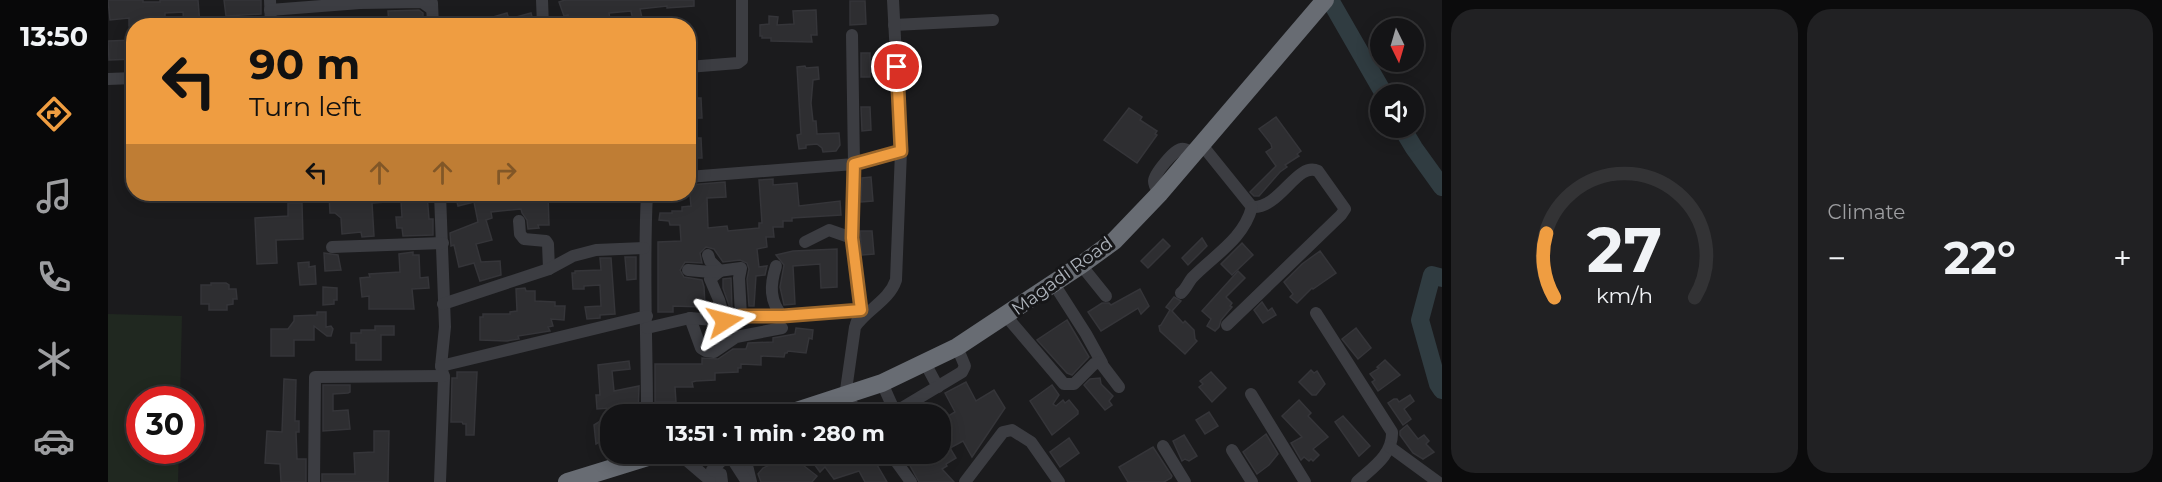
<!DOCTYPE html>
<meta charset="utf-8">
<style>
:root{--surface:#141416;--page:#212123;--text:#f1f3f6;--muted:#9d9ea1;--line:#333335;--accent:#ef9d41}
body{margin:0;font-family:Montserrat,sans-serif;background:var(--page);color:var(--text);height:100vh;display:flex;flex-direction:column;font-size:22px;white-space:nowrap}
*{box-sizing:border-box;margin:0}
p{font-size:20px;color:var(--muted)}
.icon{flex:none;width:33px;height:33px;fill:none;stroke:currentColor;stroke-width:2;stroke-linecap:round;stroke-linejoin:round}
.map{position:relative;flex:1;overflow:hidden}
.side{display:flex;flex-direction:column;gap:9px;padding:9px;background:#0b0b0c;width:720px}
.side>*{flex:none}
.top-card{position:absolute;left:18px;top:18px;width:570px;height:183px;border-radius:24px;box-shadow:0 3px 15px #0003,0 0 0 2px var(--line);background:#ef9d41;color:#111;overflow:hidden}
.needle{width:39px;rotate:175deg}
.buttons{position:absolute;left:1262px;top:18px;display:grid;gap:12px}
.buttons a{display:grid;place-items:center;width:54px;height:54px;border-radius:50%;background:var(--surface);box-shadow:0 3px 15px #0003,0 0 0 2px var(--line);font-size:30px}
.speed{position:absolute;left:18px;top:386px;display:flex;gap:12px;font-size:30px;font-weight:700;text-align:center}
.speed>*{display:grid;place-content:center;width:78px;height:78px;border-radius:50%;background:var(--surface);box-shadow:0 3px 15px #0003,0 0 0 2px var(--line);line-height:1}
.speed .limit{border:9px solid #d22;background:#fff;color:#111}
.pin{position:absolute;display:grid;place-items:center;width:51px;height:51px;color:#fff;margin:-26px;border:3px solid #fff;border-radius:50%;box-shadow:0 2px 6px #0007}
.me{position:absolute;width:66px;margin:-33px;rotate:81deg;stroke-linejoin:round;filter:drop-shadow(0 0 4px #0008)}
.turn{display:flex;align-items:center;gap:21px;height:126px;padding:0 24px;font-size:27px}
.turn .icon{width:78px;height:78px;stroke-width:2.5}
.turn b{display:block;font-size:42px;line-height:51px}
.lanes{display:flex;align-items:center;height:57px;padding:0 24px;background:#0003;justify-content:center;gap:30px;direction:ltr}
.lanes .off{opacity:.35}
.big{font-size:45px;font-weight:700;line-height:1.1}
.side .card{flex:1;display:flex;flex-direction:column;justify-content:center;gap:9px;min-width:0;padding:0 21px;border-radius:24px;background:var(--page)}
.side .dial{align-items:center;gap:0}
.dial svg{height:156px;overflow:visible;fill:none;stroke:var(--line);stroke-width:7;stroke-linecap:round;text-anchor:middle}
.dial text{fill:var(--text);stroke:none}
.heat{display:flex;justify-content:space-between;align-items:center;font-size:33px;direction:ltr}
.side .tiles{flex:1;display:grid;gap:9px;grid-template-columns:repeat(2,1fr)}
.trip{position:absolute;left:492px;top:404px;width:351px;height:60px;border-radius:24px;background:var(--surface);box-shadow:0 3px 15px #0003,0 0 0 2px var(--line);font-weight:700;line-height:60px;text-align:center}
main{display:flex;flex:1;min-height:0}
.menu{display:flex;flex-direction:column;width:108px;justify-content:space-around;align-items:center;background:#080809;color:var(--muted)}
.menu .icon{width:42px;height:42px}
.menu .selected{color:var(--accent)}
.menu b{font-size:27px;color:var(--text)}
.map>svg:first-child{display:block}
.green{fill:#202820}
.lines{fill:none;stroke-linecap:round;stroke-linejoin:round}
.river{stroke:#303c41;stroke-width:18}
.building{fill:#2e2e31;stroke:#353539;stroke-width:1.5}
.minor{stroke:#3c3d42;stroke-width:12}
.highway{stroke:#686c73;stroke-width:18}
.route-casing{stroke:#9b662a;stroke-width:15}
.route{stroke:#ef9d41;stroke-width:10}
.labels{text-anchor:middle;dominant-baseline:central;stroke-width:6;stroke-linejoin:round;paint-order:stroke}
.street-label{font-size:18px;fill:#aeb4bc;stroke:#161618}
</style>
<main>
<nav class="menu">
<b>13:50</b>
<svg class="icon selected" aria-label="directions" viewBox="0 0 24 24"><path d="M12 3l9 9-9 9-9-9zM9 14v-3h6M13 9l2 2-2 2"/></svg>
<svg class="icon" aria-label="music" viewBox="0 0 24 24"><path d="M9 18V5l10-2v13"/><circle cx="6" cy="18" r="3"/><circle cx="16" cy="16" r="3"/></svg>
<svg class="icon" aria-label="phone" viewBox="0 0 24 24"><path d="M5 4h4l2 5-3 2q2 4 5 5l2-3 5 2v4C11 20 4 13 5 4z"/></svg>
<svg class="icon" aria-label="climate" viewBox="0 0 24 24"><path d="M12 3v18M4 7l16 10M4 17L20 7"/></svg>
<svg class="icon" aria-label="car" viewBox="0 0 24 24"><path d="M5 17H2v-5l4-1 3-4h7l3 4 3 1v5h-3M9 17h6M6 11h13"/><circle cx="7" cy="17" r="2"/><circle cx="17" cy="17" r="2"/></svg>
</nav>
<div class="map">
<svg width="1334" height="482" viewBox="0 0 1334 482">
<rect width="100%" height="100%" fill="#1b1b1d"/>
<path class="green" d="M0,314L74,316L72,399H32V450H71L70,482H0Z"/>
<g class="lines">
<g class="river">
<path d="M1222,0L1276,94"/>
<path d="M1294,128L1306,148L1334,187"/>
<path d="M1334,278L1324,275L1312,320L1330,384L1334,390"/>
</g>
</g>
<g class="building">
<path d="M0,0H35V2H52V0H90L92,26H76L75,12L57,13V17L37,18V26H21V18L2,20Z"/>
<path d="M116,0H153V14L118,16Z"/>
<path d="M457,0H586V6L559,8V6L532,9L534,18L525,20L523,11L501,13L503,26H464L460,15L456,16L451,2Z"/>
<path d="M742,1H757L758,24L742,25Z"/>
<path d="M311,10L315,13V26H281L280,11Z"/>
<path d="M708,10L709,35H703L704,42L663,41V38H654V36H652V25L661,24V16L670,17L669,25L686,24L685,11Z"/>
<path d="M399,13L401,19L423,13L426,24L420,26H364V23Z"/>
<path d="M26,40V59L1,60L0,41Z"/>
<rect x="753" y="53" width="9" height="24"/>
<path d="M697,66L698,68L710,67L711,79L705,80L703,103L705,121H708L709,134L731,133L732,145L728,151L715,152L714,148L709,144L698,145V148L691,149L689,135L693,134L689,67Z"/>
<path d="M580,75H587L589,98H593L594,118H581Z"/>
<path d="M753,107H762L763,130L754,131Z"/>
<path d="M1021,108L1034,117L1032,120L1049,131L1047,134L1049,135L1029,163L996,140Z"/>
<path d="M1168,117L1193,151L1189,154L1191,156L1177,165L1179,167L1172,172L1151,196H1146L1142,192L1168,166L1158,152L1164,148L1163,144L1151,129Z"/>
<path d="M580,138H593L594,158H580Z"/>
<path d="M763,177L765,201L753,202L754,178Z"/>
<path d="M665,179V185L689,183L691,206L732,201L733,215L684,218V221H675V227H665L666,237H658L659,247L649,249L651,267L659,266L657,275L648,276L646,306H641L639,279L641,269L639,263L632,260L615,262L606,249L598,247L592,253L594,263L577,262L572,270L576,277L594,280L596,287L597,305H593L594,307L565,306V312H550V242L573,241L572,225H562L561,221L551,220L552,213H564V211H574V207L583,206L581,185L617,182L618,197L599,198L600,228L619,226L620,231L651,228V223H654L651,180Z"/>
<path d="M221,194H319L321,219H325V235L295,236L294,228H289L288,217H294L293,201L264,203L266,236L254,237L253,232L234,234L233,218L227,213H222Z"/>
<path d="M351,194H440L441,225H430L431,228L420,229L419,220L414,213L413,209L383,212L384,218L378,220L384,240L368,244L373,262L392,261L393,275L372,281L366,263L351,267L346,245L343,246L342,233L370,222L366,202L350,206L348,198L352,197Z"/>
<path d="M180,203H194L195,239L168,240L169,263L149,264L147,218L180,216Z"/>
<path d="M752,231H764L766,254L754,255Z"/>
<path d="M1094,238L1099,246L1080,265L1074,258Z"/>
<path d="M1055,239L1062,246L1040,268L1033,261Z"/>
<path d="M1134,243L1145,255L1124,275L1113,264Z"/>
<path d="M729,249V287L713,288L712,264L685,266L687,304L676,305L672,287L676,265L668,255L685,251Z"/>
<path d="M1212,251L1228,273L1205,289L1204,288L1189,303L1182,297L1185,294L1176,282L1194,264Z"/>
<path d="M305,252V255H311L312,278L320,277L321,288L304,289L306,309H261V296L254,297L252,278L262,277L261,274L292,272L291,254Z"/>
<path d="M216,253L230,255L233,270L217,271Z"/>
<path d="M517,257H528V279L519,280Z"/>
<path d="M492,258H503L507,314L492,315V318L479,319L477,307L493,306L492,285L476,286V289H465L464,273H467V271L493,270Z"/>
<path d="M201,262V267L207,266L208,284L192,285L190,263Z"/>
<path d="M1130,271L1137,278L1118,297L1124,303L1122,306L1124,307L1113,320L1111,327L1107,331L1099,326L1103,319L1094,311Z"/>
<path d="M623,278L624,308H622L615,288V279Z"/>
<path d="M103,283H118L121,285V289H128L129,299H125V304L119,305V310H101V304H93V285H103Z"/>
<path d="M215,287L229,288V300H226V304L215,305Z"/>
<path d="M417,288L418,291H427V301L447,302V306H457L456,320L443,319L445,326L440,327L442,331L410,336L411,339L399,341L372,340V317H375V314H402V312L409,311L408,289Z"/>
<path d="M1032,289L1041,306L1033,314L1030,308L993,331L980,312L994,303H1001L1003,305Z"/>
<path d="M1066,297L1073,301L1064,311L1075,323L1077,321L1086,330L1087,339L1089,341L1077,354L1052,331L1051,326L1053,325L1062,310L1058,307Z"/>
<path d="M1154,302L1160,311L1164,308L1168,315L1155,323L1146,310Z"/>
<path d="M209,312H218V327L223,326L225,329L223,336H219L206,326V340H186V356H163V329H180L186,321V316L209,315Z"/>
<path d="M959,320L981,357L964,375L959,373L929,340Z"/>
<path d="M267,326H286V335H273V360H248V343H243V333H253V330H267Z"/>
<path d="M688,328L705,330L704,339L701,338L698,353L680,351L679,353H677L676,357L653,356V365L633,364V368H630V372L607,373V380L588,381L584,382L585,387H567L568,402H547V364H594V358L610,359L625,349H638L640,343L665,342V338L687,334Z"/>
<path d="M1248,328L1263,348L1250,359L1234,339Z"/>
<path d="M1277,360L1292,375L1270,391L1264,382L1267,380L1262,374L1271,368L1269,367Z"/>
<path d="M521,361L522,369L504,371L506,391L531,386L530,414H505L517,407L489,409L488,395H492L490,365Z"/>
<path d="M1203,370L1206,373L1209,371L1217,384L1208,395H1204L1191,382Z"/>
<path d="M349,372H369L366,435H358V424H355L354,422H343L344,378H349Z"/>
<path d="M1103,372L1118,388L1104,402L1091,387L1095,384L1092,381Z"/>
<path d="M992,378L993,384L1005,396L1001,401L1004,405L997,410L976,385L982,379Z"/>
<path d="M176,379L188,380L187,421H191V432H188L189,459H198V482H173L172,464L157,463L159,431L174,432Z"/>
<path d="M858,382L868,401L886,390L897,408L864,457L855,441L842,448L848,458L838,464L839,466L834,469L846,482H811L795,453H832V421L847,412L837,393Z"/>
<path d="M215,385H242V392L240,393L225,394V411L240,410L242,429L215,431Z"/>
<path d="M944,385L951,395L945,404L948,406L955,400L957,403L961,400L970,411V414L944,435L922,401Z"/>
<path d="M1302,395L1306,401L1296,409L1303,419L1295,425L1280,403L1286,399H1289L1291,402Z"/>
<path d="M1191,400L1203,413L1200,416L1220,437L1205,449L1211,455L1205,461L1203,459L1201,461L1196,457L1193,460L1183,443L1194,437L1174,416Z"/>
<path d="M1101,412L1110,426L1097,434L1088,420Z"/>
<path d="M502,415V436L488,444L486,425Z"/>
<path d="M1235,416L1262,446L1251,456L1227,422Z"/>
<path d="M1299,425L1310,439L1316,435L1321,441L1318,444L1326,452L1315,459L1305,453L1292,435V431Z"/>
<path d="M266,431H281L280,482H214V474H247L246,453L266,452Z"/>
<path d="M1158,434L1170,454L1161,465L1149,474L1135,452Z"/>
<path d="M1076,435L1089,456L1081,461L1077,459L1074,461L1065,441Z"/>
<path d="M961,438L971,453L952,467L942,452Z"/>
<path d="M1045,447L1064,476L1063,478L1056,482H1020L1011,467Z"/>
<path d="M698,453H774L777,460L769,465L779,482H757L751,471L726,479L717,467L712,472Z"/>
<path d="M682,455L709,476L704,482H653L650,474L655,468Z"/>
</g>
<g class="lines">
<g class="minor">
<path d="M162,0L163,26"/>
<path d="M434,0L435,26"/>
<path d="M324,3L325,26"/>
<path d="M162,10L252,3L314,2L324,9"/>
<path d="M786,25L885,20"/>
<path d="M744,35L746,164L744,238L753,310L748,324"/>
<path d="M580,67L630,63L634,60V0"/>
<path d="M0,79L26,78"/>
<path d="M1094,145L1144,207C1172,209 1189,161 1210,171L1237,209L1233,215L1119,325"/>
<path d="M580,177L746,164L793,151"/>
<path d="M1052,193C1049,189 1046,187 1046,181C1046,174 1066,150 1073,149C1078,148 1082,152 1086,155"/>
<path d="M332,194L337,327L333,366L336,378L332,482"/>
<path d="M539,194C535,267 539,340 539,414"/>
<path d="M411,221L412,234L416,239L438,241L440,244L441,269"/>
<path d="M697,242L721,230L744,238"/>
<path d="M224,247L335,243"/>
<path d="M600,255L602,261L612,271L602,279L611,300L617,321"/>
<path d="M973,265L998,296"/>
<path d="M668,266C662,285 661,301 675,317"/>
<path d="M580,270L603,272L633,268L631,278L633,316"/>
<path d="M946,284L978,334L994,363"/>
<path d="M1073,293C1078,289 1080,283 1084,278C1106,255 1135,240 1144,207"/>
<path d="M335,304L441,269L465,256L488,250L536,248"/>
<path d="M1208,313L1284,432C1285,455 1264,468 1249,482"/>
<path d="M898,316L956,384H966L986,364L992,362L1011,387"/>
<path d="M582,318L593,348L598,351L606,352L628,337L674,328"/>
<path d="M539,328L582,318L617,321L633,316L675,317L753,310"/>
<path d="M817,363L830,387"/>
<path d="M333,366L539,316"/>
<path d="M774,383L787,412"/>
<path d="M1143,394L1197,482"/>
<path d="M753,414L737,397L747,327C759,309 781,301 788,280L793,151L785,0"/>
<path d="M784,414L854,372L857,366L849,347"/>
<path d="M1055,446L1077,482"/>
<path d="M1282,447L1330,482"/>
<path d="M1124,450L1144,482"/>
<path d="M570,453L604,482"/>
<path d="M636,453L643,482"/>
<path d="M782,453L803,482"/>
<path d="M206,482L207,377L336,376"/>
<path d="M614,482L613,474L604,470L621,454L639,482"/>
<path d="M857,482L895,432L904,430L923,442L951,482"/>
</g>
<g class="highway">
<path d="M679,414L774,383L849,347L973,265L1006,241L1052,193L1217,0"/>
<path d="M459,482L553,453"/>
</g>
</g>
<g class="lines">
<defs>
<path id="route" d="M617,321L633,316H675L753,310L744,238L746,164L793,151L789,67"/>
</defs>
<use href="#route" class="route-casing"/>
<use href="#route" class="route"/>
</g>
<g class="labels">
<g class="street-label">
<text transform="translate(954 276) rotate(-36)">Magadi Road</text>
</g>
</g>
</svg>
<div class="buttons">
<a><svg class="needle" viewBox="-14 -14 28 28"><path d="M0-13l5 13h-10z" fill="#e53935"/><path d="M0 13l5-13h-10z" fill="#9d9ea1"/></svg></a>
<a><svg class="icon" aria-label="sound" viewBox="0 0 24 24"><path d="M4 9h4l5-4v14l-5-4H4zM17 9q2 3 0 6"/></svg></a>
</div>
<div class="speed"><div class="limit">30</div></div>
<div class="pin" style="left:789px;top:67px;background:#d93025"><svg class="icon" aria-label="arrive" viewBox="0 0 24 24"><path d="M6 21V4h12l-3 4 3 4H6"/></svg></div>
<svg class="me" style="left:617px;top:321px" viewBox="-20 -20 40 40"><path d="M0-17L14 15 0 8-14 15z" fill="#ef9d41" stroke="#fff" stroke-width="4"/></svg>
<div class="trip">13:51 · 1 min · 280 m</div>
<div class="top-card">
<div class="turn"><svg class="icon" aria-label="left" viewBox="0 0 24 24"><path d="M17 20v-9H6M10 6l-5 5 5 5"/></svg><div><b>90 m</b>Turn left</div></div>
<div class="lanes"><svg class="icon" aria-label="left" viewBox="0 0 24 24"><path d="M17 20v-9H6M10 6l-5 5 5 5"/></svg><svg class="icon off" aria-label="ahead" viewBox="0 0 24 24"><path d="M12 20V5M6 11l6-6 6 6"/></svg><svg class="icon off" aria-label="ahead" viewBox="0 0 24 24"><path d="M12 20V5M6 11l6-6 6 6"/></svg><svg class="icon off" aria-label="right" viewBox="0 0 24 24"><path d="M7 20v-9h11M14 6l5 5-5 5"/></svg></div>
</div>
</div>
<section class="side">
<div class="tiles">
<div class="card dial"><svg viewBox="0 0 100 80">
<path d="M14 69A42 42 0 1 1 86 69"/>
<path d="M14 69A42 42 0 0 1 10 36" stroke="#ef9d41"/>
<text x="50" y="56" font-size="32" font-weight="700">27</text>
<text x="50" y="72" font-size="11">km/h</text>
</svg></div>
<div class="card"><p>Climate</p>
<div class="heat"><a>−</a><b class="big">22°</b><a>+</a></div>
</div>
</div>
</section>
</main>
